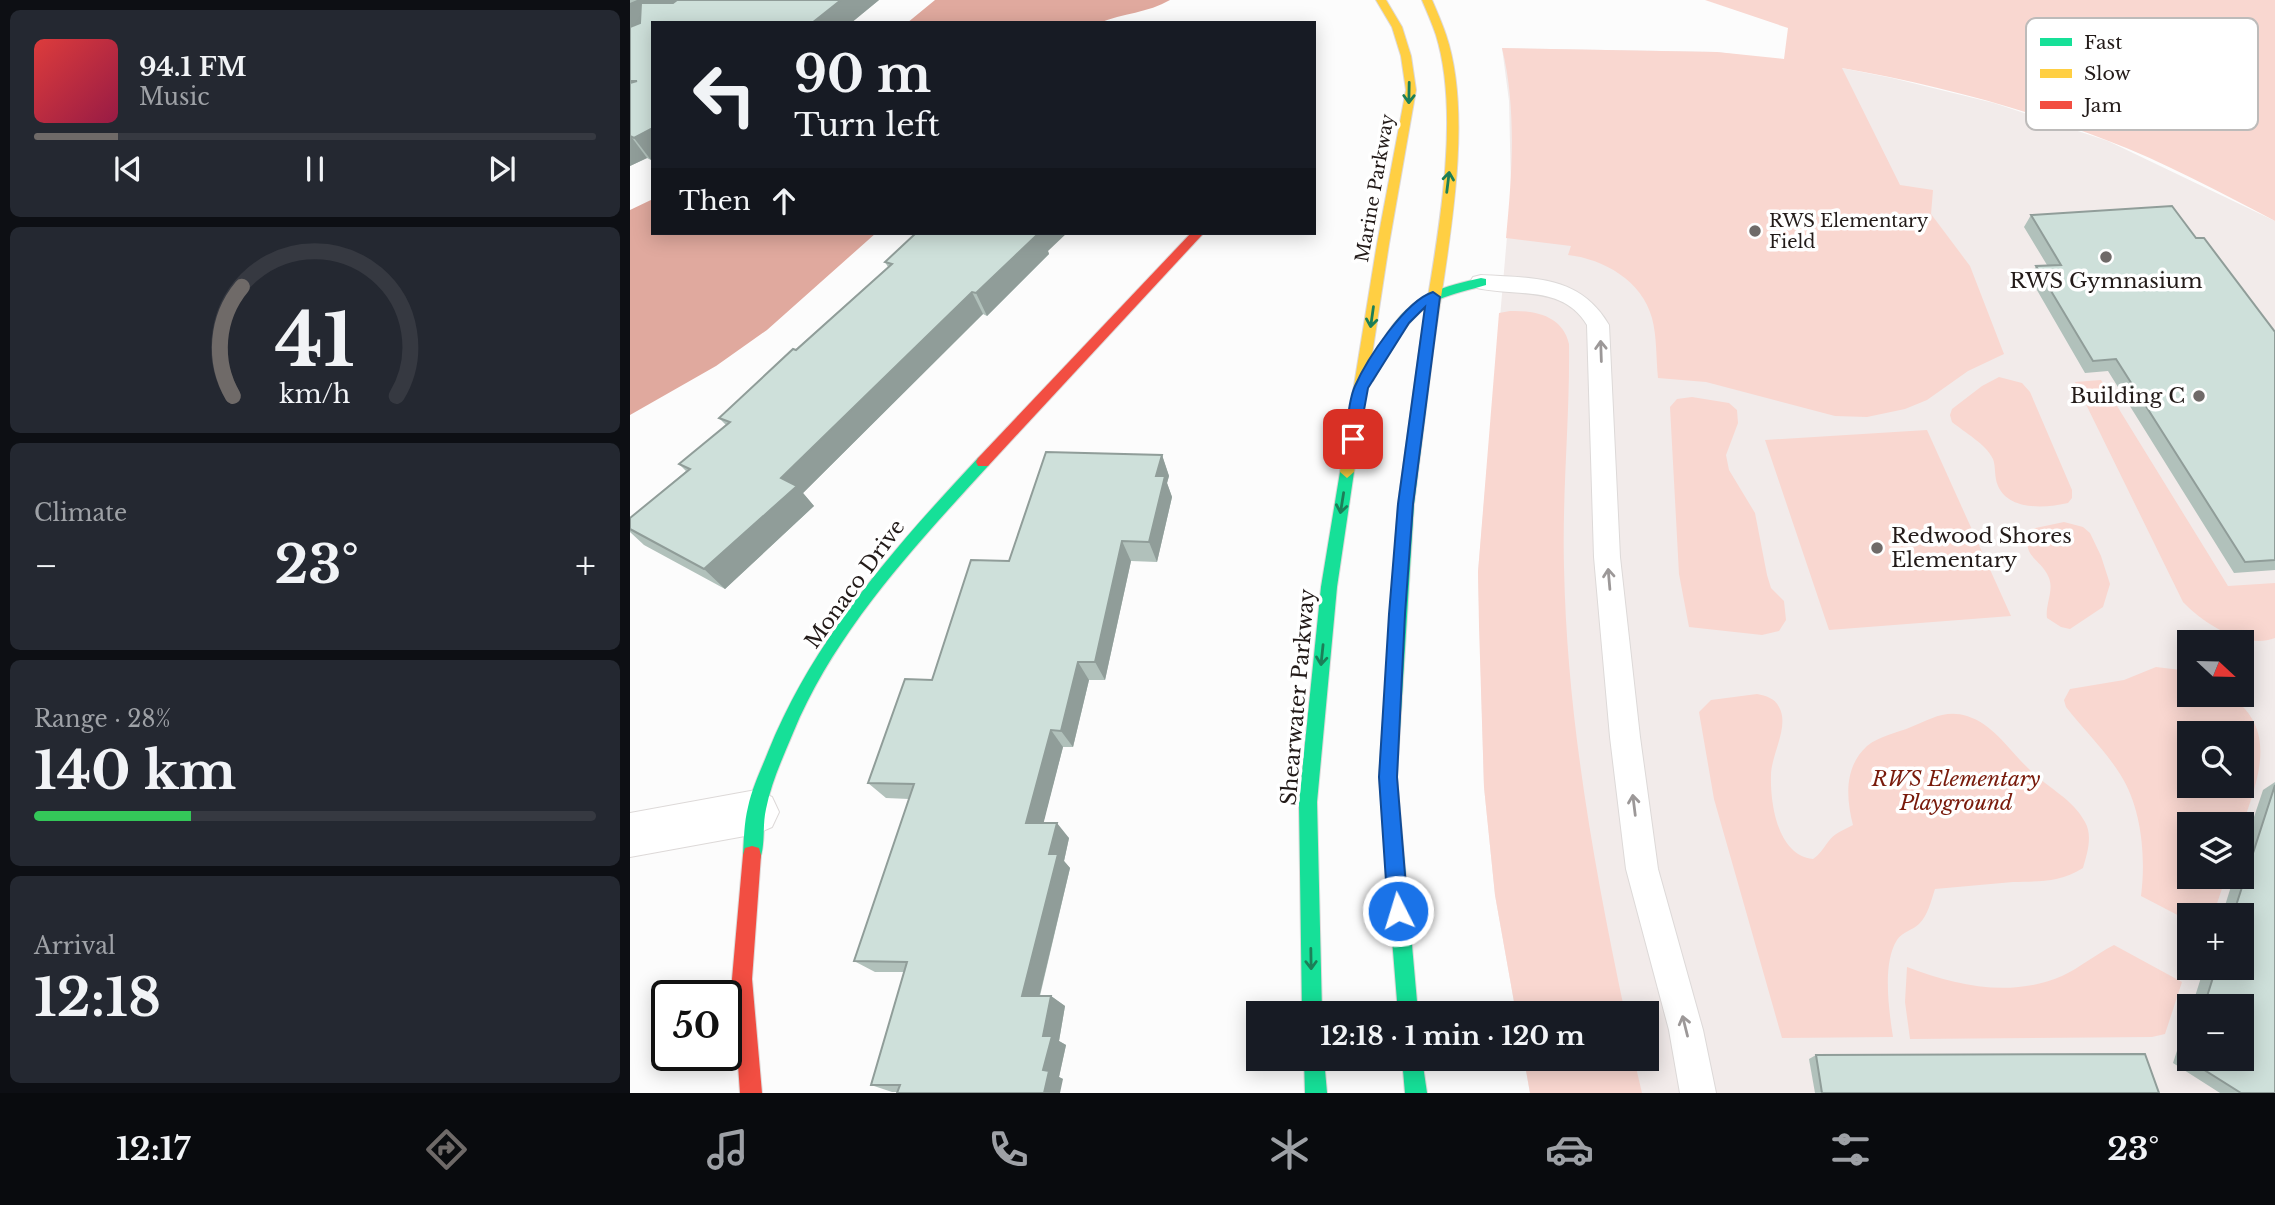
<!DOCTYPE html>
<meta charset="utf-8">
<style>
:root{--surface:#171b24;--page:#242831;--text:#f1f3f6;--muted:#9ea1a6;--line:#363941;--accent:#6f6a68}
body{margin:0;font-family:"Libre Baskerville",serif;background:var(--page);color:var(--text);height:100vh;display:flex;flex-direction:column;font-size:26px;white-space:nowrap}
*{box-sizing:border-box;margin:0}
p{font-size:23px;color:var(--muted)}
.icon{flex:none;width:38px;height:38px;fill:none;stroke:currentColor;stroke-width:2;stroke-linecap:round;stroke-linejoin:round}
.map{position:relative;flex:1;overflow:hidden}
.drawer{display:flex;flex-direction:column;gap:10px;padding:10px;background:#0d0f14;width:630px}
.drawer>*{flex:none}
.hud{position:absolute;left:21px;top:21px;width:665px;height:214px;border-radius:0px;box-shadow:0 4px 18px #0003;background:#171b24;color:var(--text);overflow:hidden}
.needle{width:46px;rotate:112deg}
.tools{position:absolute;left:1547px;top:630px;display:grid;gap:14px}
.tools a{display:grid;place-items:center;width:77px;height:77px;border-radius:0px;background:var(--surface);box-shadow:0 4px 18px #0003;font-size:35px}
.speed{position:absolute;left:21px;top:980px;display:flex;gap:14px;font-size:35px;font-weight:700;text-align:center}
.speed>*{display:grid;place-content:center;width:91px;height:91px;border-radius:50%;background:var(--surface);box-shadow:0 4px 18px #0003;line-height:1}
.speed .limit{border:4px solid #111;border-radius:10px;background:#fff;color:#111}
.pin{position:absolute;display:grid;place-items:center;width:60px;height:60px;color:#fff;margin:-30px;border-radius:14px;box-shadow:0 4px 10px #0006}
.me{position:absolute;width:77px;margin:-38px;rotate:355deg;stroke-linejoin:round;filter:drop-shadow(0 0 5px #0008)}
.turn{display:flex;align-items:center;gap:24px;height:147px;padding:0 28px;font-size:32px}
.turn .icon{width:91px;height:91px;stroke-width:2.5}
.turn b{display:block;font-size:49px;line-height:60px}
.then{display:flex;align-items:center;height:66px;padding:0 28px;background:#0003;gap:14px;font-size:26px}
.big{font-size:52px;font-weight:700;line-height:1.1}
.drawer .widget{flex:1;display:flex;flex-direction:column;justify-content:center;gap:10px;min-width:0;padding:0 24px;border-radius:10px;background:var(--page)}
.drawer .dial{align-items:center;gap:0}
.dial svg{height:182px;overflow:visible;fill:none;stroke:var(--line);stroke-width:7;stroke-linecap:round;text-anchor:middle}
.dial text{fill:var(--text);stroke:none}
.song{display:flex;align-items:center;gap:21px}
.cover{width:84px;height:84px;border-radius:10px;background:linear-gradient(135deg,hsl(0 70% 55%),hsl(340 70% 35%))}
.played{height:7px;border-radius:4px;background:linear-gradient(90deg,var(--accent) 15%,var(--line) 15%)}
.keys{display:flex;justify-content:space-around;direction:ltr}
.heat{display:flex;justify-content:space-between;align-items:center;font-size:38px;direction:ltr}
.charge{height:10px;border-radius:5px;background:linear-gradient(90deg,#34c759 28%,var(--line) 0)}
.trip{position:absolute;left:616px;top:1001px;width:413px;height:70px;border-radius:0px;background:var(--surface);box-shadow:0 4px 18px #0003;font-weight:700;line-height:70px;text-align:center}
.tab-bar{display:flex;height:112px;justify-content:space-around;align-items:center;background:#090b0e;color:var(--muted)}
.tab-bar .icon{width:49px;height:49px}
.tab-bar .on{color:var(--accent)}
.tab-bar b{font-size:32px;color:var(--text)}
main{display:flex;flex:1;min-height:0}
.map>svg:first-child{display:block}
.built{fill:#f2ebea;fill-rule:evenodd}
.green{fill:#f9d7d0;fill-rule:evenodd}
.water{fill:#e0a99e}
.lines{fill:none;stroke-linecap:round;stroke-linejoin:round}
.lane-casing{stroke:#ddd9d8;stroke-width:2}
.street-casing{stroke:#ddd9d8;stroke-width:2}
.fast-casing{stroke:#ddd9d8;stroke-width:2}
.slow-casing{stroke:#ddd9d8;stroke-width:2}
.jam-casing{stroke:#ddd9d8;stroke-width:2}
.lane{fill:#fff;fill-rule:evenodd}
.street{fill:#fff;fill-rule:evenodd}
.fast{fill:#16e098;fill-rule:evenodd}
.slow{fill:#ffcf43;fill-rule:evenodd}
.jam{fill:#f24e42;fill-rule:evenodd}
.wall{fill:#b1c1bb}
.shaded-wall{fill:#909d99}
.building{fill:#cee0da;stroke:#909d99;stroke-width:2}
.oneway{stroke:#1c7e58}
.oneway2{stroke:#9c9898}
.route{fill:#1a73e8;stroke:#114b97;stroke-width:2}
.poi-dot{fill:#6f6a68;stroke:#fff;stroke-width:2.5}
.labels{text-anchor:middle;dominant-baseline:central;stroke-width:7;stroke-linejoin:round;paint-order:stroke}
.far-street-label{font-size:18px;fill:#231b19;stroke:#fff}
.far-poi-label{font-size:18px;fill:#231b19;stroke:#fff;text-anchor:start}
.poi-label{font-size:21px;fill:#231b19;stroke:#fff}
.street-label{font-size:21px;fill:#231b19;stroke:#fff}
.park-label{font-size:21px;font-style:italic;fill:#791b0c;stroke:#fff}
.key{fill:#fff;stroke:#bdbbba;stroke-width:2}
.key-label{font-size:19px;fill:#231b19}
</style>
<main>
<section class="drawer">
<div class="widget">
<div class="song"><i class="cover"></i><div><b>94.1 FM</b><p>Music</p></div></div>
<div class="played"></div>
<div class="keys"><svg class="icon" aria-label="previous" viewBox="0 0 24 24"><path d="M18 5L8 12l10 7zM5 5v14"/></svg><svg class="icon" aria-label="pause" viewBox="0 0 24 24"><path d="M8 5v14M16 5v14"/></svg><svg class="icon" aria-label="next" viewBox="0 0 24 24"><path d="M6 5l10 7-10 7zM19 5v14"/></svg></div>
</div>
<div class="widget dial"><svg viewBox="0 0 100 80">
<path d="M14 69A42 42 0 1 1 86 69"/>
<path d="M14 69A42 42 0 0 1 18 21" stroke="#6f6a68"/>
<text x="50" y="56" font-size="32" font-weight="700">41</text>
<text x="50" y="72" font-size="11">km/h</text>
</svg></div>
<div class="widget"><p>Climate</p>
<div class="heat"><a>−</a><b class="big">23°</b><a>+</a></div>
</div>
<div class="widget"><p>Range · 28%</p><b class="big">140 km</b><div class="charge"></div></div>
<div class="widget"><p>Arrival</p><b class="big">12:18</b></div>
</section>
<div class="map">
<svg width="1645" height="1093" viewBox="0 0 1645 1093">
<rect width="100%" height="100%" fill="#fcfcfc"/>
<path class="built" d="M872,48L1087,52L1212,68L1262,78L1364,103L1478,141L1645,221V1093H900L894,1059H1017V1013H886L865,895L854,787L848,572L881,190L879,101ZM1559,642H1612V695H1559ZM1559,733H1612V786H1559ZM1559,824H1612V877H1559ZM1559,915H1612V968H1559ZM1559,1006H1612V1059H1559Z"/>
<g class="green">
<path d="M1075,0H1645V221C1590,192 1534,162 1476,140C1391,107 1302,84 1212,68L1270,185L1303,190L1301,214L1340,266L1374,354L1338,371L1297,400L1275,409L1237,417L1205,416L1076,382L1028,378C1026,358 1027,337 1022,318C1012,281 974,259 938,255L941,246L876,238C882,176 887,109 872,48L1087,52L1154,59L1158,28Z"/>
<path d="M880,311C905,310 933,316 939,344C940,418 932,492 934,567C937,718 964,866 995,1013H886L865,895L854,787L849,626L848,572L869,313Z"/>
<path d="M1369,377L1392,383L1400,392L1442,490V498L1438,503C1416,508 1379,511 1368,486C1364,477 1366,467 1363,459C1356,444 1334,432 1322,422L1320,415L1322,409L1352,386Z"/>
<path d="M1471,380L1598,586L1645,583V638C1614,650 1573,623 1553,602L1445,382Z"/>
<path d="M1062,397L1099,403L1107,410L1108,423L1096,455L1099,470L1125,513L1137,575L1141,588L1154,601L1156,620L1149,631L1132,635L1059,627L1049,574L1040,407L1047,399Z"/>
<path d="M1297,430L1381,616L1199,630L1135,440Z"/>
<path d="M1434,522L1453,527L1460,533L1471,556L1480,584L1473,607L1440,629L1431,627L1417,618C1415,605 1424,591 1419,578C1411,557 1389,558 1401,529Z"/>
<path d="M1526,667L1559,671V695C1570,695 1587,691 1598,695C1604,697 1610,704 1615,709C1645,743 1624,789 1612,827V824H1559V877H1596L1583,915H1559V921L1511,896C1516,858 1512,808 1490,774C1475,750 1453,729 1436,707L1434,700L1440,689L1494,680ZM1559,733H1612V786H1559Z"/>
<path d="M1127,694C1136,696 1145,698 1149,707C1160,726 1141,755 1141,775C1140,804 1148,856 1183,859C1191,853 1192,850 1198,842C1204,833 1214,830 1223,825C1216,798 1214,767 1237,746C1249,736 1267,733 1281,727C1300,719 1316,709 1337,716C1365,725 1380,752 1401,771C1418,788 1443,799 1455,822C1463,836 1457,854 1453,868C1429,883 1409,881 1383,882C1357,884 1331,887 1305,889C1301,901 1298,915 1289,924C1283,930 1272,932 1267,940C1252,963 1259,1011 1263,1037L1152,1038L1084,799L1069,712L1081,700Z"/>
<path d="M1484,945L1552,982L1535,1034L1522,1037L1280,1039L1275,1002L1277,967C1327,986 1381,998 1432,976C1451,967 1466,954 1484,945Z"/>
<path d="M894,1059H1004L1012,1093H900Z"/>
</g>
<g class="water">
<path d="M305,0H540C518,13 493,13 469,23H277Z"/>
<path d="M23,199V233H246L137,330L86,366L0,415V210Z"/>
</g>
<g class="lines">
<defs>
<path id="lane" d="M851,275C903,278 950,275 979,325L990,557L1010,737L1028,869L1073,1030L1086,1093H1050L1039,1030L996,869L980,737L964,557L957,325C932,283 883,298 843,287L840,282L843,277Z"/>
<path id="street" d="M126,790L142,797L149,812L142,827L126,834L0,857V813Z"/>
<g id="fast">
<path d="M851,278L856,279V285C840,290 823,293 808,300C776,316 760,351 743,381H733L731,377C749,346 766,310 799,294C815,286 834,282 851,278Z"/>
<path d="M797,340L804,345L784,504L767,777L788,1013H768L749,777L768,504L790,345Z"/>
<path d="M353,456L358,458L360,462L358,466C285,546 205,631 163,733C153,757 141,783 136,809C132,826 136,845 129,862L122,864L115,862L113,855C114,839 114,823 118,807C122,788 131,770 138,752C184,638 265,547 348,458Z"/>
<path d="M717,466L724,472L707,587L687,802L692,1013H672L669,802L691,587L710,472Z"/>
<path d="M674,1059H694L697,1093H675Z"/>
<path d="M772,1059H792L797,1093H775Z"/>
</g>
<g id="slow">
<path d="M746,0H756L772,27L781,56L786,90L759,244L724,472L717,478L710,472L747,244L776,90L771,56L762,27Z"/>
<path d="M792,0H802C807,12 812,23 816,35C845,121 816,256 804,345L797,350L790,345C804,256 833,122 806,35C802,23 797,12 792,0Z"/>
</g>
<g id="jam">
<path d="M561,233L572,235L358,466H348L346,462L348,458Z"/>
<path d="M122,846L129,848L131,855L122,979L132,1093H110L102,979L113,855L115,848Z"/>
</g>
</defs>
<use href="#lane" class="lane-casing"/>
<use href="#street" class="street-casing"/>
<use href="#fast" class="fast-casing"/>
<use href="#slow" class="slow-casing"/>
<use href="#jam" class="jam-casing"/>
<use href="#lane" class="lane"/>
<use href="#street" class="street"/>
<use href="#fast" class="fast"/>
<use href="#slow" class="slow"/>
<use href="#jam" class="jam"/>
</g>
<g class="wall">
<path d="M0,0H249L221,23H23L21,160L17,158L0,166Z"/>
<path d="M1401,215L1566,238L1645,332V570L1604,573L1478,371L1455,373L1400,278L1406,266L1417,265L1394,227Z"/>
<path d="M418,251L419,254L357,316L353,314L173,493L184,506L95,589L14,545L0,532V518L56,471L49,464L96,425L89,418L258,267L255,262Z"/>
<path d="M532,455L539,476L537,483L542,497L527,562L501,561L475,680H459L443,747H433L413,823L439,838L434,861L440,868L410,996H421L435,1006L429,1041L436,1045L429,1077L433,1079L268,1092H262L241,1085L274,972H245L224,961L279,799L256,798L238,783L302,680L379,561Z"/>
<path d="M1645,782V1093H1590L1543,1063L1559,1014V1059L1612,1006H1562L1574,968H1612V915H1592L1604,877H1612V853L1633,790Z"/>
<path d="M1186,1055L1529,1093H1185L1179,1059Z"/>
</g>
<g class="shaded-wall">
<path d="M7,0H52L0,32V3Z"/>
<path d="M211,0H249L221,23H182Z"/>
<path d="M23,128V159L21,160L4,138Z"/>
<path d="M0,135L17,158L0,166Z"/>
<path d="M408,233H437L418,251L419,254L357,316L346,293Z"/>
<path d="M342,292L353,314L173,493L184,506L95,589L74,569L151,478Z"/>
<path d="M532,455L539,476L537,483L542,497L527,562L519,542L526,476Z"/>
<path d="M492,541L501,561L475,680L465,662Z"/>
<path d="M448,662L459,680L443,747L431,731Z"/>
<path d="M421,730L433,747L410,837L396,823Z"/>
<path d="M427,823L439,838L434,861L440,868L407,1006L392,996L419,854Z"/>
<path d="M421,996L435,1006L429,1041L436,1045L429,1077L433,1079L430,1093H414L413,1036Z"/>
</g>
<g class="building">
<path d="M47,0H211L182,23H23V128L4,138L0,136V83L7,81H0V27L10,23L11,3H43Z"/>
<path d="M1542,206L1566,238H1574L1645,332V560L1615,562L1486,359L1463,361L1406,266L1431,265L1401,215Z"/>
<path d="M286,233H409L346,293L342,292L151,478L167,486L74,569L0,529V518L60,469L49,464L100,422L89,418L163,349L166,350L262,264L255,262Z"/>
<path d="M416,452L532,455L526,476H535L519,542L492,541L465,662H448L431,731L421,730L396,823H427L419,854H428L392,996H421L413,1036H422L413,1070L419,1071L414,1093H267L270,1085H241L277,962L224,961L284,784L238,783L275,679L302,680L341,560L379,561Z"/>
<path d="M1645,785V1093H1611L1557,1059L1559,1052V1059H1612V1006H1574L1586,968H1612V915H1603Z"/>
<path d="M1515,1054L1529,1093H1192L1186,1055Z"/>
</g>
<defs><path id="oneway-shaft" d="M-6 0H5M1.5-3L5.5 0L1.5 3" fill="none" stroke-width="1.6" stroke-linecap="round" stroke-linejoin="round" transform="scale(1.75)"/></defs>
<g class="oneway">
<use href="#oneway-shaft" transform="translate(779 93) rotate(91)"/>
<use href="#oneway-shaft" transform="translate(818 182) rotate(-83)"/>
<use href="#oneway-shaft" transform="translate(742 317) rotate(98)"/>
<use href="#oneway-shaft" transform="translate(712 503) rotate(99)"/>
<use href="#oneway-shaft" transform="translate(692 655) rotate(96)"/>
<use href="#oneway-shaft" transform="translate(681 959) rotate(89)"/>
</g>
<g class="oneway2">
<use href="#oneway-shaft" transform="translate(971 351) rotate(-92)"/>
<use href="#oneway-shaft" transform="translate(979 579) rotate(-95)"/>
<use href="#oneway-shaft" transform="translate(1004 805) rotate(-97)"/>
<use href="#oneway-shaft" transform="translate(1055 1026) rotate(-104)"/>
</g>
<path class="route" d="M803,292L810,297L783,504L775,614L767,777L778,911L775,918L768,921L761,918L758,911L749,777L759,614L768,504L795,307L779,323L738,388L728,443H718L715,439C718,423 718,401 725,386C737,359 775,301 803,292Z"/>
<g class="poi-dot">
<circle cx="1125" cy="231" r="7"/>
<circle cx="1476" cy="257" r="7"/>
<circle cx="1569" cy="396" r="7"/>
<circle cx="1247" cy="548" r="7"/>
</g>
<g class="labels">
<g class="far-street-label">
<text transform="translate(745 188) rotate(-80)">Marine Parkway</text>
</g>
<g class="far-poi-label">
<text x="1139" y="221">RWS Elementary<tspan x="1139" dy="21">Field</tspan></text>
</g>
<g class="poi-label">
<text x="1476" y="281">RWS Gymnasium</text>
<text x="1555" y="396" text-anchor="end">Building C</text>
<text x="1261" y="536" text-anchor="start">Redwood Shores<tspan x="1261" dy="24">Elementary</tspan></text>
</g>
<g class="street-label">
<text transform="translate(225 584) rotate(-54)">Monaco Drive</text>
<text transform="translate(668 697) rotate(-85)">Shearwater Parkway</text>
</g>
<g class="park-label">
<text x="1326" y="779">RWS Elementary<tspan x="1326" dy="24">Playground</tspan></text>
</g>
</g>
<rect x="1396" y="18" width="232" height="112" rx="10" class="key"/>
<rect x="1410" y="38" width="32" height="8" fill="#16e098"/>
<rect x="1410" y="69" width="32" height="9" fill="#ffcf43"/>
<rect x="1410" y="101" width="32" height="8" fill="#f24e42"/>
<g class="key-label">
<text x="1454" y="49">Fast</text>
<text x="1454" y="80">Slow</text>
<text x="1454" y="112">Jam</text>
</g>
</svg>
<div class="tools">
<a><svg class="needle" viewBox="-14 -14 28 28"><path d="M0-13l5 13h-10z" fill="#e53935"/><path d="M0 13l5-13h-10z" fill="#9ea1a6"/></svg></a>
<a><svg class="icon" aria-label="search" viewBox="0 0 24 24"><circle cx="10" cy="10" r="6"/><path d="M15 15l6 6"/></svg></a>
<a><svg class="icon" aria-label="layers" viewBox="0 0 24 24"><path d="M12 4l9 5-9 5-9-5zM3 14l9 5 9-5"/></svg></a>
<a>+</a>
<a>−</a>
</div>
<div class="speed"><div class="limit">50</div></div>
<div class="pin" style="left:723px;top:439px;background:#d93025"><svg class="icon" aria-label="arrive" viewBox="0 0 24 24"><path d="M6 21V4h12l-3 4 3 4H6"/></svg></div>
<svg class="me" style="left:768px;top:911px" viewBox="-20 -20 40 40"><circle r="17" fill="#1a73e8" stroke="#fff" stroke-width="3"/><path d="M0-11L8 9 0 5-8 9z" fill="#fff"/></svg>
<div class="trip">12:18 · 1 min · 120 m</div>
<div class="hud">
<div class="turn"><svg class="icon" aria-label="left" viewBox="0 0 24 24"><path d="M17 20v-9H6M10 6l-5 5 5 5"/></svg><div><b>90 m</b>Turn left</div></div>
<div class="then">Then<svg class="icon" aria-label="ahead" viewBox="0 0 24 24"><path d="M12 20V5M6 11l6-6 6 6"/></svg></div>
</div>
</div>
</main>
<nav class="tab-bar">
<b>12:17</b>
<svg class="icon on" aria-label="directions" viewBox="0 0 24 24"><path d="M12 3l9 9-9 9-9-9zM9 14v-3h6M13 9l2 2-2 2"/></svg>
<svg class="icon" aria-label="music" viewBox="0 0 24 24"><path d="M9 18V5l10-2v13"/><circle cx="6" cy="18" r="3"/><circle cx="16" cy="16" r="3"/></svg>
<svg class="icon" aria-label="phone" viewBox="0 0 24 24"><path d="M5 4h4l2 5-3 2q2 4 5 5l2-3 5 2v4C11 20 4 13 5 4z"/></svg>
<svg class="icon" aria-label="climate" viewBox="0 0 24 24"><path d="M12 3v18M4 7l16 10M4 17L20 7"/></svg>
<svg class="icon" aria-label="car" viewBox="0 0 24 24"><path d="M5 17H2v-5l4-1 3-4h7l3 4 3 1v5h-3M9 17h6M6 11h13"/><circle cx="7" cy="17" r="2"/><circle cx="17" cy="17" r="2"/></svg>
<svg class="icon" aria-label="filters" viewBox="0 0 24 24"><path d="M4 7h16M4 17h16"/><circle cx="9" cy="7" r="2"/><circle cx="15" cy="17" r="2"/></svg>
<b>23°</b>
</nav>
